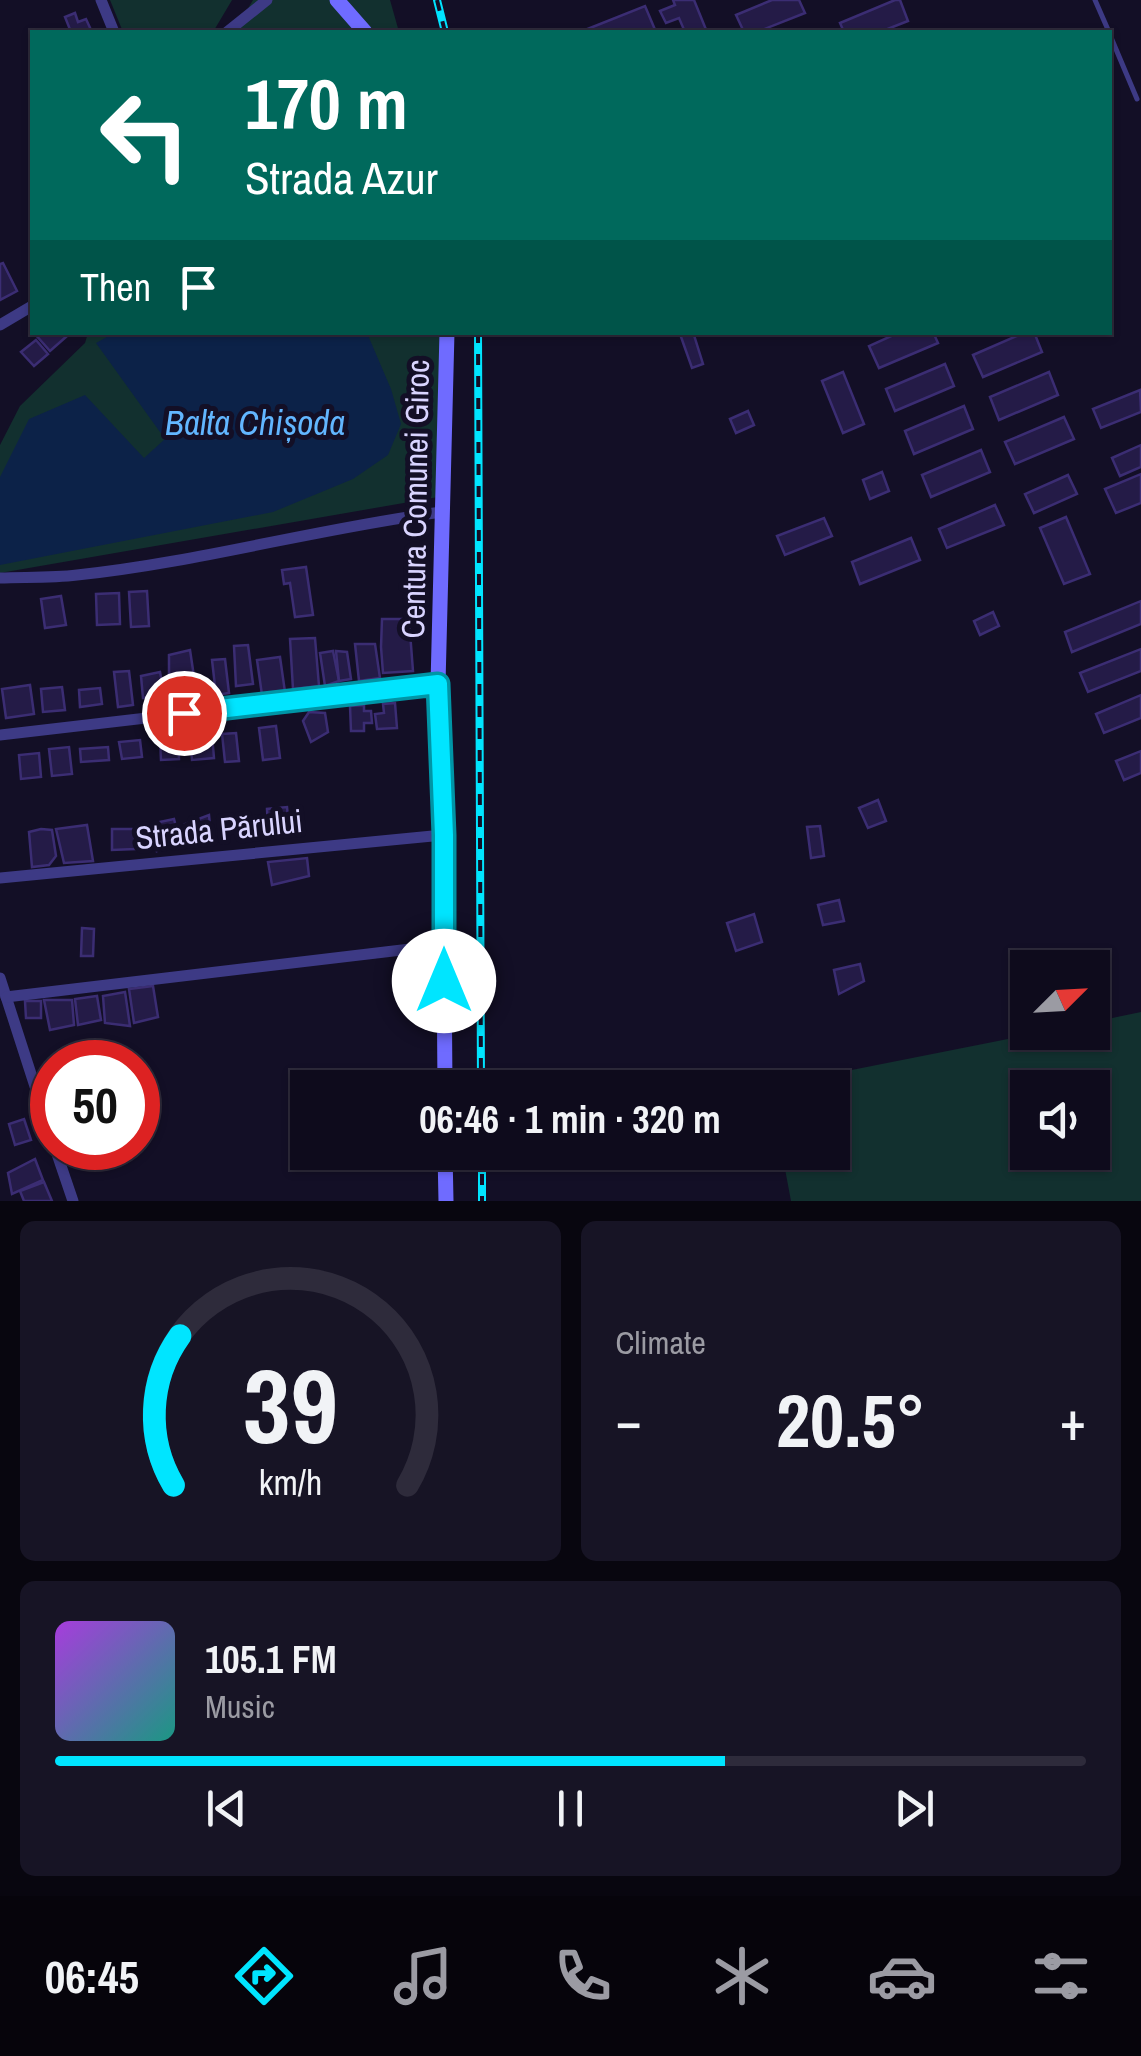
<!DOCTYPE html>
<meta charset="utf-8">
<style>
:root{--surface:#0e0b1c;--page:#171425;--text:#f1f3f6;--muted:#9b9ba3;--line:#2e2b3b;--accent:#00e5ff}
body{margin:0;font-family:"Archivo Narrow",sans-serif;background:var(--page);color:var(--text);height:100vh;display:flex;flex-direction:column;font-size:38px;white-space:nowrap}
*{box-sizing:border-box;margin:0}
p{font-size:32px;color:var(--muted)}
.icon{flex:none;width:55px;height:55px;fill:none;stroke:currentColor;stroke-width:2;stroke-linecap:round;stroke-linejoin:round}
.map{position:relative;height:1201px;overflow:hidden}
.details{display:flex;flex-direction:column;gap:20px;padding:20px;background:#08060f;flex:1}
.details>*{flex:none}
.hud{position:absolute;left:30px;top:30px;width:1082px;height:305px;border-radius:0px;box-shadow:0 2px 8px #0004,0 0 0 2px var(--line);background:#00695c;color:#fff;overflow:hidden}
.needle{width:65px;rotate:66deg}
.buttons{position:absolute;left:1010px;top:950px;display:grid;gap:20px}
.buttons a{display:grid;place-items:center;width:100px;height:100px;border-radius:0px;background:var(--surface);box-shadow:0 2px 8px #0004,0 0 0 2px var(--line);font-size:50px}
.speed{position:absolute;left:30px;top:1040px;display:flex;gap:20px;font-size:50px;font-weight:700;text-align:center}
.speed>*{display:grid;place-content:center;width:130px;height:130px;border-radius:50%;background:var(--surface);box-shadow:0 2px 8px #0004,0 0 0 2px var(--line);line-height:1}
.speed .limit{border:15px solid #d22;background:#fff;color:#111}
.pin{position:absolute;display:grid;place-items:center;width:85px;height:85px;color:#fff;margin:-42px;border:5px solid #fff;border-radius:50%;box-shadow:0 2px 10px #0007}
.me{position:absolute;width:110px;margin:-55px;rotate:0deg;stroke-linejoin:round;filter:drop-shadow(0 0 8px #0008)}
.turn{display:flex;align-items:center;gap:35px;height:210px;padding:0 50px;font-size:45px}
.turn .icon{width:130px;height:130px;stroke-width:2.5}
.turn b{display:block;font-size:70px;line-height:85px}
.then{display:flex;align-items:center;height:95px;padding:0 50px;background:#0003;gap:20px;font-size:38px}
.big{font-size:75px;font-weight:700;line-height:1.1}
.details .card{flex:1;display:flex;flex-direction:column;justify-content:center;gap:15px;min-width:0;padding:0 35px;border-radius:15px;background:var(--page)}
.details .dial{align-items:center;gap:0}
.dial svg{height:260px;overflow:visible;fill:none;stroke:var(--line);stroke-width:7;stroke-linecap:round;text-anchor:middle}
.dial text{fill:var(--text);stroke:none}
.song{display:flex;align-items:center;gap:30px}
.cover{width:120px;height:120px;border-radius:15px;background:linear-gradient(135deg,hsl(280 70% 55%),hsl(170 70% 35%))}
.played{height:10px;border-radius:5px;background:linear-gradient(90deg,var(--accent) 65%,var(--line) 65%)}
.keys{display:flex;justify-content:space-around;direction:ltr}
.heat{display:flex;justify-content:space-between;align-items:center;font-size:55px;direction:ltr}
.details .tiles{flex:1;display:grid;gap:20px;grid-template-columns:1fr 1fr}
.card:last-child{grid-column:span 2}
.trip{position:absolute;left:290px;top:1070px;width:560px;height:100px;border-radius:0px;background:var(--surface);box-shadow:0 2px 8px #0004,0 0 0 2px var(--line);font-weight:700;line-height:100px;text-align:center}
.tab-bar{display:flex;height:160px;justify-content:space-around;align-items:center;background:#06040b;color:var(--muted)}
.tab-bar .icon{width:70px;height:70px}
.tab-bar .on{color:var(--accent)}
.tab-bar b{font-size:45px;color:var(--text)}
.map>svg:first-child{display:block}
.green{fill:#12302f;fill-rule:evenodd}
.water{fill:#0c2248}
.building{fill:#241b47;stroke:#3b2d73;stroke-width:2.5}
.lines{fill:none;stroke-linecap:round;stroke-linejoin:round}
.lane{stroke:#3d3a85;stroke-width:5}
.street{stroke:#3d3a85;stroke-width:11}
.secondary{stroke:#6f6bff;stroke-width:15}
.rail-casing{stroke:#00e5ff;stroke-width:8}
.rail{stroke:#130f26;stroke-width:4;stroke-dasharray:11;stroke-linecap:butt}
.route-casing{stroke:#0095a6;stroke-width:25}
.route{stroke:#00e5ff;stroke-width:18}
.labels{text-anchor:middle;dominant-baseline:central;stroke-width:10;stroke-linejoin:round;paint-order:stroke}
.street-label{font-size:32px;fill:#d9d4ff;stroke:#130f26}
.water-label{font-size:35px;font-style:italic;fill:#62b6ff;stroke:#130f26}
</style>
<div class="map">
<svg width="1141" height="1201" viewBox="0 0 1141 1201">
<rect width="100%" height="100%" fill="#130f26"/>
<g class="green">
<path d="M110,0H232L213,32H123Z"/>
<path d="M253,0H390L399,32H234Z"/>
<path d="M88,333H440L444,496L0,573V445L20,406L85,343Z"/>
<path d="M1141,1012V1201H791L782,1153L832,1152V1088L771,1086L1038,1033L1092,1032L1093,1022ZM1028,1088H1092V1152H1028Z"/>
</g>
<path class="water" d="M114,333H367L391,389L401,424L388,455L353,479L273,512L0,565V477L29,419L85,395L144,458L165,439L96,343Z"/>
<g class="building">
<path d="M673,0H694L707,32H685L679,18L666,23L660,11L675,5Z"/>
<path d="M772,0H799L805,13L757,32H744L736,15Z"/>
<path d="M895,0H900L908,21L880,32H844L840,23Z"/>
<path d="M645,6L656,32H580Z"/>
<path d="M75,13L78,22L86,19L91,30L84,32H71L65,17Z"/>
<path d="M3,263L17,291L0,300V264Z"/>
<path d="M37,332H64L67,336L50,351L35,334Z"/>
<path d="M684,332H693L703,364L692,368L680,334Z"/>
<path d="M900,332H933L938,343L879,368L869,346Z"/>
<path d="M1026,332H1034L1042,352L983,377L973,355Z"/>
<path d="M36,340L48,354L34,366L21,352Z"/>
<path d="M945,364L954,386L895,411L886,389Z"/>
<path d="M843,372L864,424L843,433L822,381Z"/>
<path d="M1049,372L1058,395L999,420L990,397Z"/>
<path d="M1140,390L1141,412L1101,428L1093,409Z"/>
<path d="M964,406L973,429L914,454L905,431Z"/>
<path d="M748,411L754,425L736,433L730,419Z"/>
<path d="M1064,417L1074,439L1015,464L1005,442Z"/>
<path d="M1141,445V467L1120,476L1112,458Z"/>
<path d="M981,450L990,472L931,497L922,475Z"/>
<path d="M882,472L889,491L870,499L863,480Z"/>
<path d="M1141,474V503L1116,513L1105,489Z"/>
<path d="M1068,475L1077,494L1034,513L1025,494Z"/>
<path d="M995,505L1004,525L947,548L939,529Z"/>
<path d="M1066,517L1090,574L1064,584L1040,528Z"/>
<path d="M824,518L832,536L785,555L777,536Z"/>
<path d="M911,538L920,560L860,584L852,562Z"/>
<path d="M306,567L313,615L295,617L290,583L284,584L282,570Z"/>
<path d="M147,591L149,626L131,627L129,592Z"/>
<path d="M119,593L120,624L97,625L96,594Z"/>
<path d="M61,596L66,625L45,628L41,599Z"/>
<path d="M1141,601V624L1072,652L1065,632Z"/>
<path d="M993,612L999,626L980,635L974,621Z"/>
<path d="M382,619H409L413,671L383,673L381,647Z"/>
<path d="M315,638L319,686L293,689L290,639Z"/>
<path d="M355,644H375L380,678L359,681Z"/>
<path d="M248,645L253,684L236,686L234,646Z"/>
<path d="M1141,649V671L1088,692L1080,673Z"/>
<path d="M190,650L196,690L169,693V655Z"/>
<path d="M333,651L339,681L325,686L320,653Z"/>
<path d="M336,651L347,652L351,679L339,681Z"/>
<path d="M280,657L285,692L262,695L257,660Z"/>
<path d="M225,659L229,693L216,695L212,660Z"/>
<path d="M129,671L133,705L118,707L114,672Z"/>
<path d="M160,672L164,694L143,698L141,676Z"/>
<path d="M30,685L34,714L6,718L2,689Z"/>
<path d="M62,687L65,710L43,712L41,689Z"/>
<path d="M100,688L102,704L80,707L79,690Z"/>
<path d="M1141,695V718L1104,733L1096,714Z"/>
<path d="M395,703L397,728L377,729L375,714L384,713L383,704Z"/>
<path d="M364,705V711H371L372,723H364V731H351L350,706Z"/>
<path d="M309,712L325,713L328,732L311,742L303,721Z"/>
<path d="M276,726L280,758L263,760L259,728Z"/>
<path d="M236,733L239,761L225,762L222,734Z"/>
<path d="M212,735L214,758L192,760L190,737Z"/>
<path d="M178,739L179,759L161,760L160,740Z"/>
<path d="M140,740L142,757L122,759L119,742Z"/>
<path d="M69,747L72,774L52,776L49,749Z"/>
<path d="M108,747L109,760L81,762L80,749Z"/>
<path d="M1141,751V773L1124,780L1116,761Z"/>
<path d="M39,753L41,777L21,779L19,755Z"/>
<path d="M878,800L886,821L868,828L859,808Z"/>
<path d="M287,807L289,827L268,828L267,809Z"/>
<path d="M209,815L211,836L188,844L185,824Z"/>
<path d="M174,819L180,843L157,851L155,823Z"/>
<path d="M87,825L93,861L64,863L56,829Z"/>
<path d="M820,826L824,856L811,858L807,827Z"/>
<path d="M41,829L52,830L56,856L49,865L32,867L29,832Z"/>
<path d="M112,829H135V849L112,850Z"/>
<path d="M307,858L309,876L272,885L268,862Z"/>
<path d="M839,900L844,921L823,925L818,905Z"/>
<path d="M754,914L762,942L736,951L727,923Z"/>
<path d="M82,928L94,929L93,956H81Z"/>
<path d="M860,964L864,981L839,994L834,970Z"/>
<path d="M153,986L158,1017L134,1023L129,989Z"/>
<path d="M125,992L130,1026L105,1023L103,996Z"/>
<path d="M97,996L101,1020L78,1025L75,999Z"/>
<path d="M44,1000H72L74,1025L50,1030Z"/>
<path d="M25,1001H41V1018H26Z"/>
<path d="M24,1119L31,1140L15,1145L9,1124Z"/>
<path d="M35,1159L43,1180L12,1194L8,1173Z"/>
<path d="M44,1182L52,1201H24L20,1191Z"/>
</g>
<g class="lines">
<g class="lane">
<path d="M1095,0L1109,32"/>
<path d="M1110,35L1137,99"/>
</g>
<g class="street">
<path d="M101,0L114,32"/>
<path d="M227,32L267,0"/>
<path d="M0,325L32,306"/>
<path d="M0,578C25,577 52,578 77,575C200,562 319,528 442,512"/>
<path d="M0,735L438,684"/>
<path d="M0,878L443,835"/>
<path d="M0,978L52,1139"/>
<path d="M6,997L444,945"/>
<path d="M55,1148L73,1201"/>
</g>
<g class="secondary">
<path d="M337,0L365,32"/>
<path d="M445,1088L443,835L438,684L447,332"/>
<path d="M445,1152L446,1201"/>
</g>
<defs>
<g id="rail">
<path d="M437,0L445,32"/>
<path d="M478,332L481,1088"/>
<path d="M482,1152V1201"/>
</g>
</defs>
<use href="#rail" class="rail-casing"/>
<use href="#rail" class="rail"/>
</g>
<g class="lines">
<defs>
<path id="route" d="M184,713L438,684L444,835V981"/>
</defs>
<use href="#route" class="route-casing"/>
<use href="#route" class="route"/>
</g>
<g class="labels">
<g class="street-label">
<text transform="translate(415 499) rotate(-89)">Centura Comunei Giroc</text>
<text transform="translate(219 829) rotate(-6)">Strada Părului</text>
</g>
<g class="water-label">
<text x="255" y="422">Balta Chișoda</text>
</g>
</g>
</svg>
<div class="buttons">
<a><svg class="needle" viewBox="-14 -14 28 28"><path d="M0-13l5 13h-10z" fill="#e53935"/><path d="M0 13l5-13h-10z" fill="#9b9ba3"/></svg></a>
<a><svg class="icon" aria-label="sound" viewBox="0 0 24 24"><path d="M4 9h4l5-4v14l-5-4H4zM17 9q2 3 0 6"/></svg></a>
</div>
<div class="speed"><div class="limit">50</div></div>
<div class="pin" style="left:184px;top:713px;background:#d93025"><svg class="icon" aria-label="arrive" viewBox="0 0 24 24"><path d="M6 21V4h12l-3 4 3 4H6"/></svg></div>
<svg class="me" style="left:444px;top:981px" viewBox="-20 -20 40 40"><circle r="19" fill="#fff"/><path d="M0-13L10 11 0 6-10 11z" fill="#00e5ff"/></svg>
<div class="trip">06:46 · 1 min · 320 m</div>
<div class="hud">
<div class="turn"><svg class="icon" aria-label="left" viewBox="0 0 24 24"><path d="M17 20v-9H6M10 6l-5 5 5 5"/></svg><div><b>170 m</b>Strada Azur</div></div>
<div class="then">Then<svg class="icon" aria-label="arrive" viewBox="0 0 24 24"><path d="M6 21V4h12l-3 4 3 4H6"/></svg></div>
</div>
</div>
<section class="details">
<div class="tiles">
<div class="card dial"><svg viewBox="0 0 100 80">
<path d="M14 69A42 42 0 1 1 86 69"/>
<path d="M14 69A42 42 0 0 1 16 23" stroke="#00e5ff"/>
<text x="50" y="56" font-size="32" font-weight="700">39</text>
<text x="50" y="72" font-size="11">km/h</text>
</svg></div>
<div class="card"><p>Climate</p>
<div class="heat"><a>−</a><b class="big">20.5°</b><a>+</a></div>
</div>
<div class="card">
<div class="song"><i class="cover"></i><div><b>105.1 FM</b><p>Music</p></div></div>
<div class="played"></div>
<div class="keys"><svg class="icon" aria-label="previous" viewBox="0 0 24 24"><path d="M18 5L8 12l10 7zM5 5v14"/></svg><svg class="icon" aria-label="pause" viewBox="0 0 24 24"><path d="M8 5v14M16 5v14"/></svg><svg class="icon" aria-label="next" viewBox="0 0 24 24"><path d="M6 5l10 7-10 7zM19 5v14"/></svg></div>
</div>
</div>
</section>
<nav class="tab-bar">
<b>06:45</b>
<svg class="icon on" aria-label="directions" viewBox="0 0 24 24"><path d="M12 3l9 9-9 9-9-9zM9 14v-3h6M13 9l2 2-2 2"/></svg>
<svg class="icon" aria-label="music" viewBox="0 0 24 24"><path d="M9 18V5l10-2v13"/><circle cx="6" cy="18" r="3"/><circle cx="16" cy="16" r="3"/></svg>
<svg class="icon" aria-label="phone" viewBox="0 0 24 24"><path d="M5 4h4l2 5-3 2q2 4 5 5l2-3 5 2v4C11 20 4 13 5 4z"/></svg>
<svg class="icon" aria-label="climate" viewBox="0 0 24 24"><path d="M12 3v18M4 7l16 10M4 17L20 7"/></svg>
<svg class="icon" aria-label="car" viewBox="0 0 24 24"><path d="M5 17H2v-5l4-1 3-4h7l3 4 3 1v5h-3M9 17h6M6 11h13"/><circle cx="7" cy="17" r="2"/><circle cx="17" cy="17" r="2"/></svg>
<svg class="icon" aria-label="filters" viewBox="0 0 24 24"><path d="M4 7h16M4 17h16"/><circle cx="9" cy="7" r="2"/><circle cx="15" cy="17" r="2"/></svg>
</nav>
